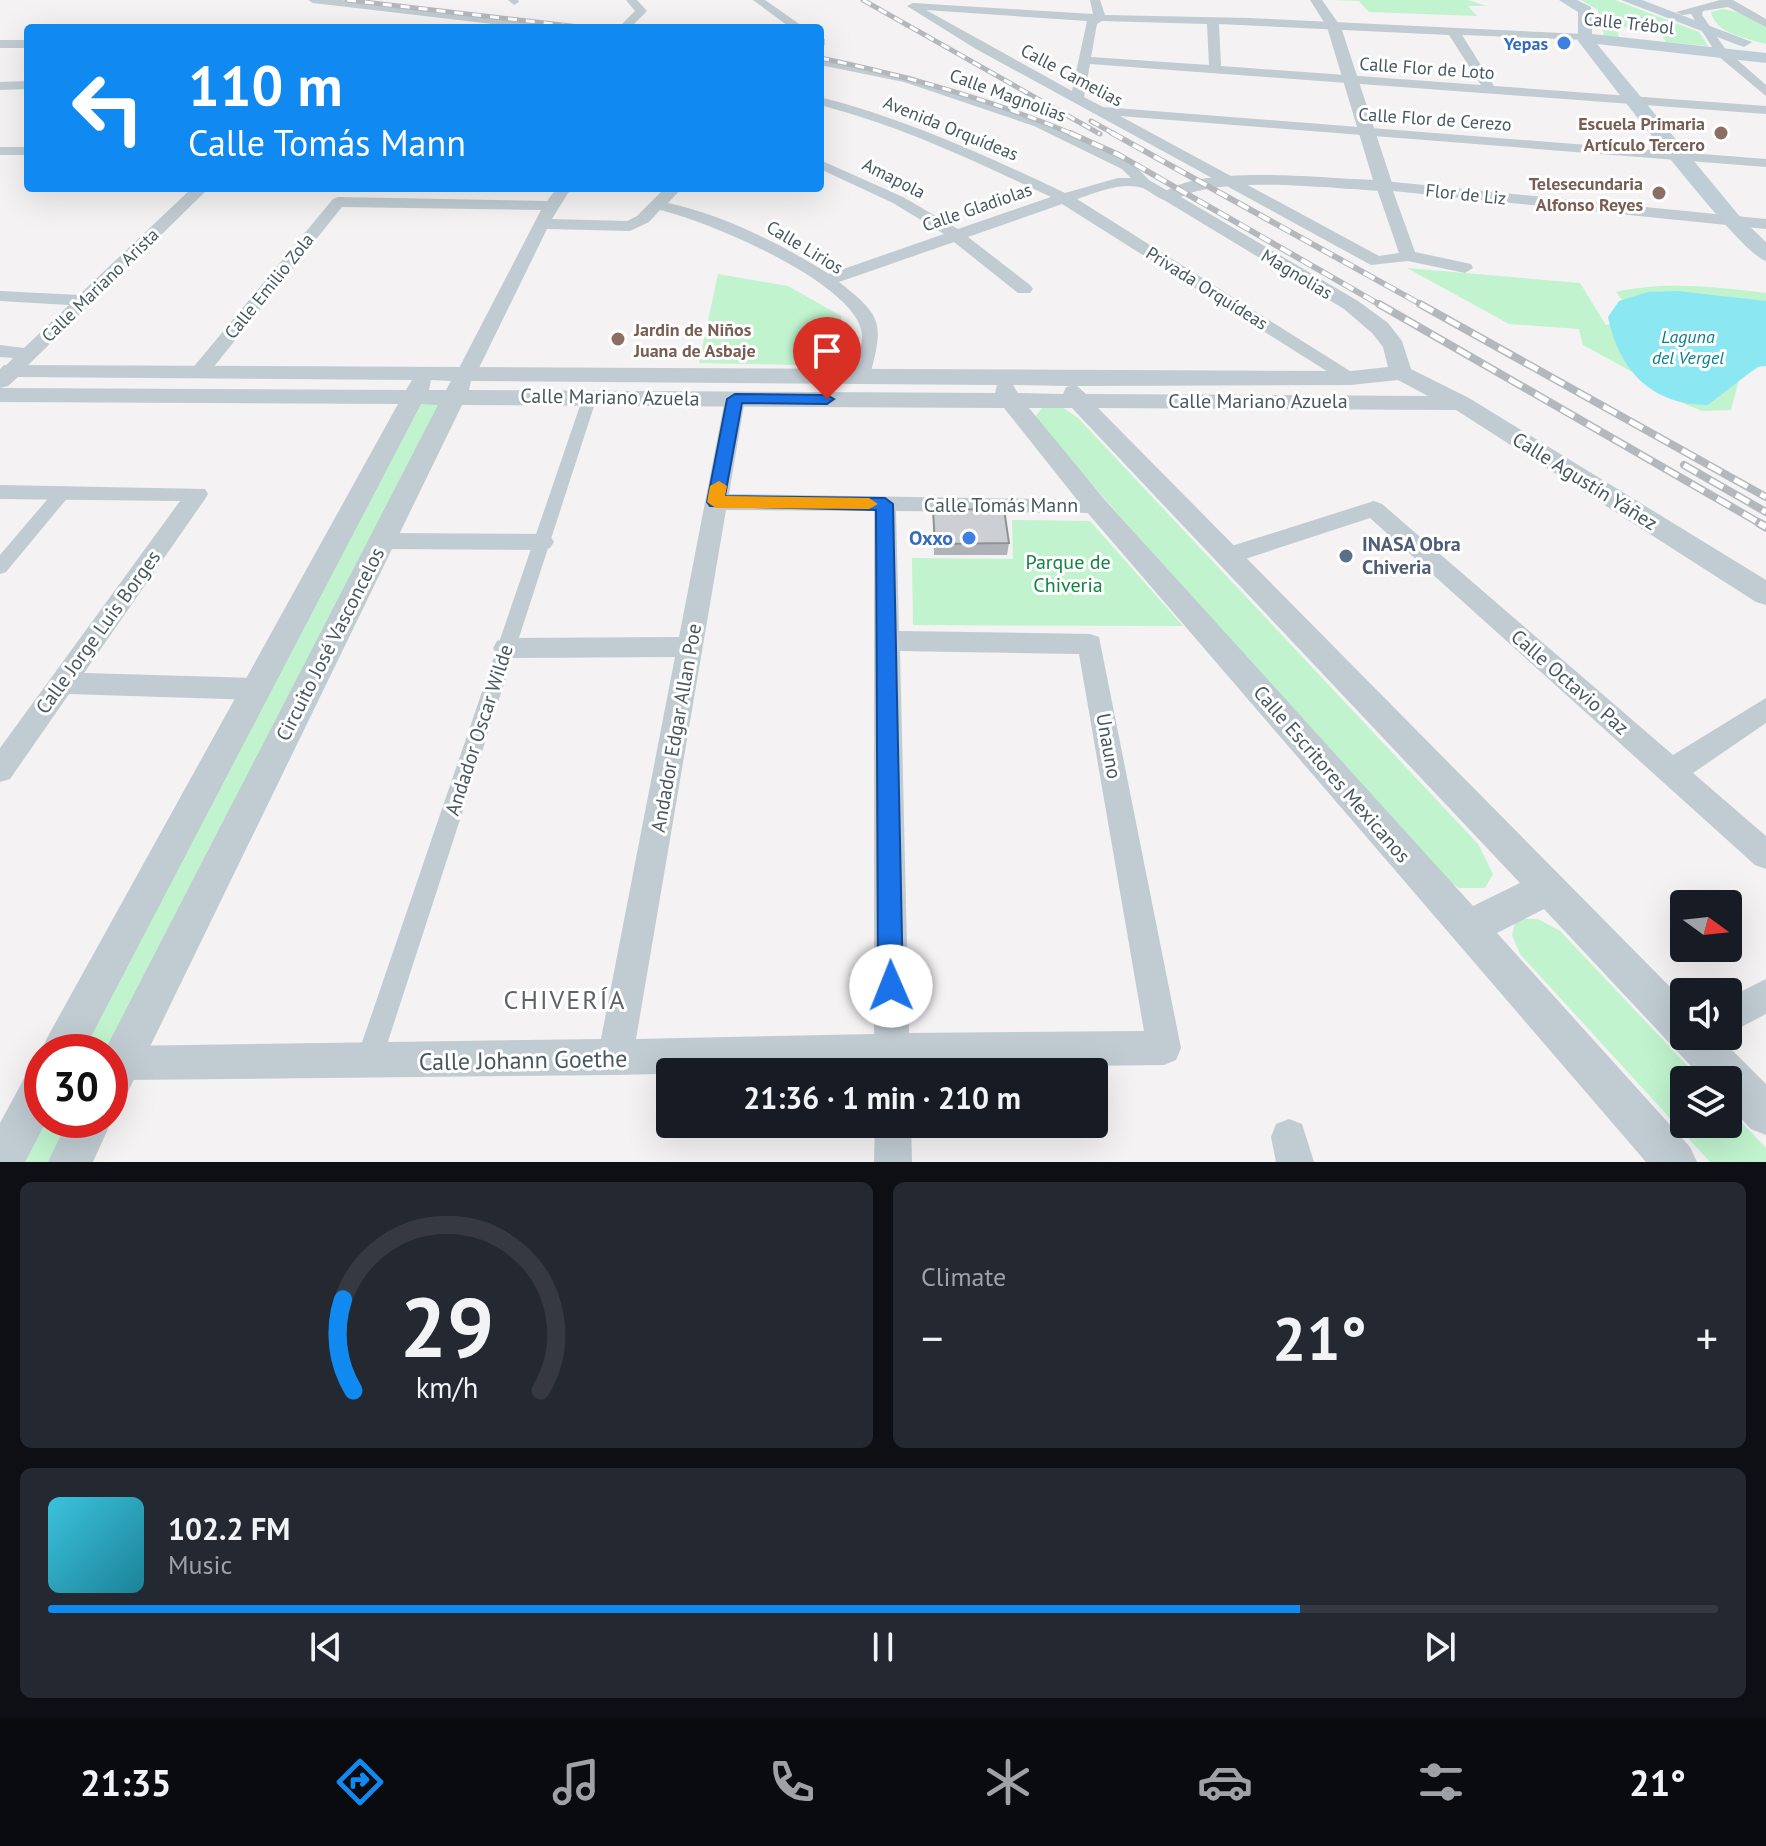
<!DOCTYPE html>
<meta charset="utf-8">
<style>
:root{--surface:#171b24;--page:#242831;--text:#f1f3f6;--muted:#9ea1a6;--line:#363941;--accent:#1089f0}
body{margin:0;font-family:"PT Sans",sans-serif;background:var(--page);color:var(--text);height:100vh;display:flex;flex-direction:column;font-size:30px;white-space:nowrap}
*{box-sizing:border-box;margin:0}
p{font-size:26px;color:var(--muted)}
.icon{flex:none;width:44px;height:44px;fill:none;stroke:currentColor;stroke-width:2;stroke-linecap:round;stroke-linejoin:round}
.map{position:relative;height:1162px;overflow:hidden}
.drawer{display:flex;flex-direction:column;gap:20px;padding:20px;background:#0d0f14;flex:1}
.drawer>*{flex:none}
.banner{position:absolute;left:24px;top:24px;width:800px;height:168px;border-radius:8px;box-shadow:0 8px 32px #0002;background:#1089f0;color:#fff;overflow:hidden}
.needle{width:52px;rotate:105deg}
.fabs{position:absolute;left:1670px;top:890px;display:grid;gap:16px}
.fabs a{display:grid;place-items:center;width:72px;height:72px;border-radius:8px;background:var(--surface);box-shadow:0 8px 32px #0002;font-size:40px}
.speed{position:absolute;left:24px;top:1034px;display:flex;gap:16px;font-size:40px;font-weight:700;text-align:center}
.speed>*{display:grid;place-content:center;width:104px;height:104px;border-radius:50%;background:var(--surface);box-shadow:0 8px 32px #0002;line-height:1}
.speed .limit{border:12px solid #d22;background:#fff;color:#111}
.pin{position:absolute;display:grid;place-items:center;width:68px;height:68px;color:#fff;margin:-82px -34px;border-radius:50% 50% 50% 0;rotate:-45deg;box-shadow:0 0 8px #0007}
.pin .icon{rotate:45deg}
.me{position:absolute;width:88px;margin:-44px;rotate:359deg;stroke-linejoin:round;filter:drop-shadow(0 0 6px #0008)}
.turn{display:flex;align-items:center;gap:28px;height:168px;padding:0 32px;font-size:36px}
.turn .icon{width:104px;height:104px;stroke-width:2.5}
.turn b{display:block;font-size:56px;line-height:68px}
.big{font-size:60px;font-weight:600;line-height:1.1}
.drawer .card{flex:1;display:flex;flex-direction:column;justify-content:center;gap:12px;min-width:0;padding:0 28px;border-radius:12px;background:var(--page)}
.drawer .dial{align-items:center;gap:0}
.dial svg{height:208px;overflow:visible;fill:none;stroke:var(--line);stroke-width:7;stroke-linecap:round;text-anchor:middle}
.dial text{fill:var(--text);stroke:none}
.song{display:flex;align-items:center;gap:24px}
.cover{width:96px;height:96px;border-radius:12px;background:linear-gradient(135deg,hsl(190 70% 55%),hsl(190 70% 35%))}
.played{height:8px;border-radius:4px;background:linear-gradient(90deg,var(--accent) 75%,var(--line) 75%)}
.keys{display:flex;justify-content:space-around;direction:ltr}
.heat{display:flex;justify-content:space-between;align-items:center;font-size:44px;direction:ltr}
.drawer .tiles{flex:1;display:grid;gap:20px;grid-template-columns:1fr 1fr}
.card:last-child{grid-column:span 2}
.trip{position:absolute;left:656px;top:1058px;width:452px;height:80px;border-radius:8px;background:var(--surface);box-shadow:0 8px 32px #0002;font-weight:600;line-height:80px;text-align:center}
.tab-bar{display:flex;height:128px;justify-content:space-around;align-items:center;background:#090b0e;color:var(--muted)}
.tab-bar .icon{width:56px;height:56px}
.tab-bar .selected{color:var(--accent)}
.tab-bar b{font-size:36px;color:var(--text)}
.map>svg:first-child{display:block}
.green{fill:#c0f3ce}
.water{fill:#8be7f2}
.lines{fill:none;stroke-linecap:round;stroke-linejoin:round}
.pedestrian{fill:#c0cbd2;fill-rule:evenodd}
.minor{fill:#c0cbd2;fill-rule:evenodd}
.tertiary{fill:#c0cbd2;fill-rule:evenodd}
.secondary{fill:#bfcdd6;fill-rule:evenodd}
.rail-far3-casing{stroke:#b4b8bd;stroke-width:5}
.rail-far2-casing{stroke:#b4b8bd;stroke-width:6}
.rail-far1-casing{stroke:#b4b8bd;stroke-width:8}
.rail-casing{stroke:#b4b8bd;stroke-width:9}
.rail-far3{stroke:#fff;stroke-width:3;stroke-dasharray:9;stroke-linecap:butt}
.rail-far2{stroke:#fff;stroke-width:4;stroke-dasharray:12;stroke-linecap:butt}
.rail-far1{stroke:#fff;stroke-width:5;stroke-dasharray:15;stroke-linecap:butt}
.rail{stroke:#fff;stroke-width:6;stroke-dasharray:19;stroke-linecap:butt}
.wall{fill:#afb3b7}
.building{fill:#ccd0d5;stroke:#8f9295;stroke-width:2}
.route{fill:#1a73e8;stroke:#114b97;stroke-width:2}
.slow{fill:#f59e0b}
.shop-dot{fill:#3f7fe0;stroke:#fff;stroke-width:3}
.education-dot{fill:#8d6e63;stroke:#fff;stroke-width:3}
.service-dot{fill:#5c6f8a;stroke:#fff;stroke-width:3}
.labels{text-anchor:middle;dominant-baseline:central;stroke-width:6;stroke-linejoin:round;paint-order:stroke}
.far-street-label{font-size:18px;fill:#485861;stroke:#fff}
.far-shop-label{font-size:18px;font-weight:bold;fill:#366cbe;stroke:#fff;text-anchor:end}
.far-education-label{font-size:18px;font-weight:bold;fill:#785e54;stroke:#fff;text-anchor:end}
.far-water-label{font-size:18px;font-style:italic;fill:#07808f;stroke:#fff}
.street-label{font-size:20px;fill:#485861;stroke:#fff}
.shop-label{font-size:20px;font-weight:bold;fill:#366cbe;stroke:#fff;text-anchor:end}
.service-label{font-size:20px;font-weight:bold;fill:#4e5e75;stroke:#fff;text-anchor:start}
.park-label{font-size:20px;fill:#128340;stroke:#fff}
.near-street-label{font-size:24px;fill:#485861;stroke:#fff}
.near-neighbourhood-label{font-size:26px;letter-spacing:2px;fill:#5e6368;stroke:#fff}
</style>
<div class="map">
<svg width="1766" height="1162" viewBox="0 0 1766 1162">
<rect width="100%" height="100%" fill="#f4f2f2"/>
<g class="green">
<path d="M1332,0H1468L1486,6H1468L1477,16L1369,12L1359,1Z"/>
<path d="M1581,0H1615L1699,32L1708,46L1666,42L1659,31L1617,26L1619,37L1604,36L1598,10Z"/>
<path d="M1723,9L1745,14L1766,27V44C1746,38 1716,34 1711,12Z"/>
<path d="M1407,268L1580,283L1606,325L1617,323L1630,310L1616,292C1667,281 1714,287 1766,293V363L1739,379L1731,410L1702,411L1678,401L1660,387L1583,345L1579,329L1509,324Z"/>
<path d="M718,274L788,286L841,316L845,366L699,363Z"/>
<path d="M420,402H442L110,1052H75Z"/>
<path d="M1061,406L1078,418L1478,844L1493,874L1485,888H1459L1436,873L1042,428L1035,417L1043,407Z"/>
<path d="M1012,520L1090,521L1183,626L913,625L912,558L1013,559Z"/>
<path d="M1516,919H1538L1560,931L1701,1080H1684V1124H1728V1108L1766,1148V1162H1710L1520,954L1512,935Z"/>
<path d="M42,1120H77L56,1162H16Z"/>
</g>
<path class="water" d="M1677,291L1766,301V366L1757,367L1708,405C1651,405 1619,370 1608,317L1619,301L1648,292Z"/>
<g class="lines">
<g class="pedestrian">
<path d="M590,392L597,397L381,1063L377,1072L368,1076L359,1072L355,1063L583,397Z"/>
<path d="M63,486L69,488L71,492L69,496L6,572L0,574V555L57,488Z"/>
</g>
<g class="minor">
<path d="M308,0H341L556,25L562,28H526L313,3Z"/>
<path d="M508,0H518L519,2L514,5Z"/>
<path d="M626,0H637L647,11L630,28H618L635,11Z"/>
<path d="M753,0H765L805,28H791Z"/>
<path d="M1090,0H1100L1105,15L1249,18L1584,34L1590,38L1588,40L1462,35L1494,86L1766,106V114L1090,64L1084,97L1103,107L1766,159V167L1120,116L1379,256L1399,253L1376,186L1384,181L1766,219V229L1393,191L1415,252L1471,264L1473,268L1465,273L1408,261L1371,265L976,49L907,6L913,3L1093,14ZM926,10L1087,21L1072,91ZM1102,21L1207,24L1209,65L1091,57L1097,24ZM1219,24L1449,35L1481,85L1221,66Z"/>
<path d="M1720,0H1733L1766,19V27L1728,7L1703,11L1702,15L1726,50L1766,85V96L1718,56L1691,14L1682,15L1676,12Z"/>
<path d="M820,38L825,39V45L820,46Z"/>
<rect x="0" y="40" width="28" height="8"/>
<path d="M820,57L911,76L1044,120L1132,163L1149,180L1173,194V200C1159,203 1152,190 1139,187C1118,183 1096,193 1077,199L1361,378L1351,384L1344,382L1062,204L968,237L1030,285L1033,289L1030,293H1018L954,242L839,282C884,317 883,324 870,376L860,382L850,376C854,364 863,347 862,334C857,283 705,220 660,210L649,222L630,231L547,229L477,372L467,378L457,372L541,210L342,207L208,374H194L191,370L333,199L338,197L547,201L557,188H576L568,193L552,219L627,221L637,216L665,188H682L668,203C726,216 779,243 829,274L944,234L893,203L820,169V160L903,197L958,229L1051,197C975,161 901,126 820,105V97C906,119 985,155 1065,193L1118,178H1131L1122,169L1034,126L904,82L820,65Z"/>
<path d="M28,81V89L0,90V82Z"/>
<rect x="0" y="147" width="28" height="8"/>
<path d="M192,188H209L19,374H5L2,370L13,358L0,357V345L24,348L69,305L0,301V291L79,295Z"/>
<path d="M735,393L745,399L729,494L1103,500L1106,505L1103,510L1095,513L896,511L899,631L1090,634L1099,637L1181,1048L1176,1060L1164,1065L909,1068L910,1072H874V1069L615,1075L121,1080L110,1076L108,1052L121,1046L601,1039L675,657L506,658L497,655L493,648L497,641L506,638L679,637L725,399ZM726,510L874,511V1034L636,1039ZM900,651L1079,654L1144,1031L909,1033Z"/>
<path d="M0,485L205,489L208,494L205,499L84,673L256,678L265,681L269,689L265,697L256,700L69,694L10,779L0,782V748L180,501L0,499Z"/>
<path d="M1374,501L1382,504L1673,755L1766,698V723L1693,773L1766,836V869L1755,865L1370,518L1227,565L1219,562L1215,556L1219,550Z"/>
<path d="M382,533L542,534L550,536L554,542L550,548L542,550L382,549L374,547L370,541L374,535Z"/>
<path d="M1766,979V1014L1728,1034V998Z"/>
<path d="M1289,1119L1302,1124L1314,1162H1276L1271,1137L1276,1124Z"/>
<path d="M875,1124H911L912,1162H874Z"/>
</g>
<g class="tertiary">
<path d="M1310,0H1322L1341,27L1393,186L1384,191C1331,189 1227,175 1181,197L1358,301L1388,323L1402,341L1411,369L1469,398L1766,580V605L1756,602L1456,410L1098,408L1684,1001V1036H1718L1766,1084V1135L1751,1129L1728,1105V1080H1704L1544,909L1497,933L1690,1147L1697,1162H1646L1086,511L1004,408L462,405L125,1098L110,1104V1052H104L438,405L421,404L83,1052H42V1055L41,1052L47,1038L398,404L0,402V388L406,390L412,380L18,377L8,386L0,388V369L4,365L1351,371L1388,367L1383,347L1372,333L1344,309L1159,197C1191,162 1326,179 1373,180L1327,27ZM431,380L451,381L446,390H429ZM1398,380L1428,396L1086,394L1077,386L1351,385ZM471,381L997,385L995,393L469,390ZM1013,385L1069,386H1071L1066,387L1063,394L1018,393ZM1029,408H1072L1520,883L1473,906L1104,499Z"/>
<path d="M42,1067V1120H47L25,1162H0V1123L27,1073Z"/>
<path d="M110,1115L112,1120L93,1162H48L68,1120H110Z"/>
</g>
<g class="secondary">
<path d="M1559,0H1577L1591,7L1592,34L1766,53V63L1597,44L1741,218L1766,242V261C1739,254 1605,75 1578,41V12Z"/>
<path d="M1621,0H1642L1752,42L1744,47L1738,45Z"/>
</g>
<defs>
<g id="rail-far3">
<path d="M347,0L588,28"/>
<path d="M863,0L1100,134"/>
<path d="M820,58C908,76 992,100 1075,135"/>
<path d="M1091,121L1116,135"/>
</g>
<g id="rail-far2">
<path d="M1070,133L1119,155L1382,306"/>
<path d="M1112,133L1424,306"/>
</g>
<g id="rail-far1">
<path d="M1379,304L1763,525"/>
<path d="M1420,304L1766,497"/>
<path d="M1684,465L1766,512"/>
</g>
<path id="rail" d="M1759,523L1766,527"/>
</defs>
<use href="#rail-far3" class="rail-far3-casing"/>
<use href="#rail-far2" class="rail-far2-casing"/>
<use href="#rail-far1" class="rail-far1-casing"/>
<use href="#rail" class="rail-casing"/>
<use href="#rail-far3" class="rail-far3"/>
<use href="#rail-far2" class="rail-far2"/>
<use href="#rail-far1" class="rail-far1"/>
<use href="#rail" class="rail"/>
</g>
<path class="wall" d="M933,510L1009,543L1007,555H934Z"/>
<path class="building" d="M1004,509L1009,543L935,544L933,510Z"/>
<path class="route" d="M735,394L827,395L834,399L827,404L742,403L725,496L885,498L893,504L903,986L899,995L891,998L882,995L878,986L876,510L710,506L707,502L727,399Z"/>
<path class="slow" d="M719,481L727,486L725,496L869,498L878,504L869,509L716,508L707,502L710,486Z"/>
<g class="shop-dot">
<circle cx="1564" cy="43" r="8"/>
<circle cx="969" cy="538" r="8"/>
</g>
<g class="education-dot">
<circle cx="1721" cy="133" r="8"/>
<circle cx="1659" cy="193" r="8"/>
<circle cx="618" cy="339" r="8"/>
</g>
<circle class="service-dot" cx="1346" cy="556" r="8"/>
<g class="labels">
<g class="far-street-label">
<text transform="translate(1629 23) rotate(6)">Calle Trébol</text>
<text transform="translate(1427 68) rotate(4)">Calle Flor de Loto</text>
<text transform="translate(1072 75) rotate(28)">Calle Camelias</text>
<text transform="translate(1008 95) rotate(20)">Calle Magnolias</text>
<text transform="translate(1435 119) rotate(4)">Calle Flor de Cerezo</text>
<text transform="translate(951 128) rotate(22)">Avenida Orquídeas</text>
<text transform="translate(894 178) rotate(27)">Amapola</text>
<text transform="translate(1466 194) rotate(6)">Flor de Liz</text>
<text transform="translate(977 207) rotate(-19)">Calle Gladiolas</text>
<text transform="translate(805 247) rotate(31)">Calle Lirios</text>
<text transform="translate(1297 274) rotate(31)">Magnolias</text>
<text transform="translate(100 285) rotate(-44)">Calle Mariano Arista</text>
<text transform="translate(269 286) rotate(-51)">Calle Emilio Zola</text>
<text transform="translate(1207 288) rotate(32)">Privada Orquídeas</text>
</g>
<g class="far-shop-label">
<text x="1548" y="43">Yepas</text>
</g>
<g class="far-education-label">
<text x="1705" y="123">Escuela Primaria<tspan x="1705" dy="21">Artículo Tercero</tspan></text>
<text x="1643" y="183">Telesecundaria<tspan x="1643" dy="21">Alfonso Reyes</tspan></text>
<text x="634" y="329" text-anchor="start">Jardin de Niños<tspan x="634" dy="21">Juana de Asbaje</tspan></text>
</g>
<g class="far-water-label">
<text x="1688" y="336">Laguna<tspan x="1688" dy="21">del Vergel</tspan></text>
</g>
<g class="street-label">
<text transform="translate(610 397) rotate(1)">Calle Mariano Azuela</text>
<text x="1258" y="401">Calle Mariano Azuela</text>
<text transform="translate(1585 481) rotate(32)">Calle Agustín Yáñez</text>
<text x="1001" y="505">Calle Tomás Mann</text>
<text transform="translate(98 632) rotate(-54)">Calle Jorge Luis Borges</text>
<text transform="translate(330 644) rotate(-63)">Circuito José Vasconcelos</text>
<text transform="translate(1570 682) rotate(41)">Calle Octavio Paz</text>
<text transform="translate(676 728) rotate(-80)">Andador Edgar Allan Poe</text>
<text transform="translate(479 730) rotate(-72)">Andador Oscar Wilde</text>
<text transform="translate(1109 746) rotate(80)">Unauno</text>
<text transform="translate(1332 774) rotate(49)">Calle Escritores Mexicanos</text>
</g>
<g class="shop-label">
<text x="953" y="538">Oxxo</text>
</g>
<g class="service-label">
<text x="1362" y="544">INASA Obra<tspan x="1362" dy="23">Chiveria</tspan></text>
</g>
<g class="park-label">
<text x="1068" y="562">Parque de<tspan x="1068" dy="23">Chiveria</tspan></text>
</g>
<g class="near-street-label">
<text transform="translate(523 1060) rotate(-1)">Calle Johann Goethe</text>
</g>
<g class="near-neighbourhood-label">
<text x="565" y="999">CHIVERÍA</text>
</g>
</g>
</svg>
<div class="fabs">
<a><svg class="needle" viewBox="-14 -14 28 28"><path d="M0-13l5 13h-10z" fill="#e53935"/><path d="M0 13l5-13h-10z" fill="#9ea1a6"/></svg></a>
<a><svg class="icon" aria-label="sound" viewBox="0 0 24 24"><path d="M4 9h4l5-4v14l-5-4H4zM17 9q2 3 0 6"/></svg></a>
<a><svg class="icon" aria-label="layers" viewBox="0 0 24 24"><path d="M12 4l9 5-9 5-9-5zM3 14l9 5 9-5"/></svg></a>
</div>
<div class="speed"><div class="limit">30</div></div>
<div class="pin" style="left:827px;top:399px;background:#d93025"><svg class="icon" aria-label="arrive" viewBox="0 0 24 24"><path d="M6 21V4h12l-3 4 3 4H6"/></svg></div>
<svg class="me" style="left:891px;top:986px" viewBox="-20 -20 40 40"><circle r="19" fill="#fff"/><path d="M0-13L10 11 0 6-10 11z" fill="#1a73e8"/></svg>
<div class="trip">21:36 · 1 min · 210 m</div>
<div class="banner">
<div class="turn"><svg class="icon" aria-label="left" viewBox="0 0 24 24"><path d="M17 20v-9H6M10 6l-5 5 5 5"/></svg><div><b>110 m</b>Calle Tomás Mann</div></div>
</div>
</div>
<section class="drawer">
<div class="tiles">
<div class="card dial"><svg viewBox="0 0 100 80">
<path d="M14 69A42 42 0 1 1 86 69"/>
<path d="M14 69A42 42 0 0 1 10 34" stroke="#1089f0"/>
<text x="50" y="56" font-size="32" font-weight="700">29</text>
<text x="50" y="72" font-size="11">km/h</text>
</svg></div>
<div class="card"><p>Climate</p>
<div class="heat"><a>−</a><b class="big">21°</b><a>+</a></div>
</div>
<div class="card">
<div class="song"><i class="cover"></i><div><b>102.2 FM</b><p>Music</p></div></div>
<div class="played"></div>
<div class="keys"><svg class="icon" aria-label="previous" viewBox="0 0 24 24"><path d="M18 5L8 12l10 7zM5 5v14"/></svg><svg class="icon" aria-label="pause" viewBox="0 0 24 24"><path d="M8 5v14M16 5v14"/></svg><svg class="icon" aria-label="next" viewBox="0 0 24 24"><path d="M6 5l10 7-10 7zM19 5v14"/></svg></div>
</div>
</div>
</section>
<nav class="tab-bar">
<b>21:35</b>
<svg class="icon selected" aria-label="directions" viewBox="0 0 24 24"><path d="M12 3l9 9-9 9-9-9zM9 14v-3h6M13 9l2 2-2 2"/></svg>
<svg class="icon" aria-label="music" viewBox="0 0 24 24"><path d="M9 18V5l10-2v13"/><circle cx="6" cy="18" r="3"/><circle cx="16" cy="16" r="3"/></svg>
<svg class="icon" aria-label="phone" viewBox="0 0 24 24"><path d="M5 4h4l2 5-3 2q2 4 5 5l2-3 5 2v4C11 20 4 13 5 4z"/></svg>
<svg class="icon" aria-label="climate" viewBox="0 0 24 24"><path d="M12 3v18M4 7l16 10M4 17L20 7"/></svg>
<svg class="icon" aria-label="car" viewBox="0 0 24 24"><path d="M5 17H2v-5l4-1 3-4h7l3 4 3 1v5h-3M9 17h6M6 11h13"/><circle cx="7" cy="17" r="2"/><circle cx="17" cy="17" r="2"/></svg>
<svg class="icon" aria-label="filters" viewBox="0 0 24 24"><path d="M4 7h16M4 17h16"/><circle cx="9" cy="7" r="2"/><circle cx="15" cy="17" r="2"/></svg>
<b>21°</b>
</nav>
